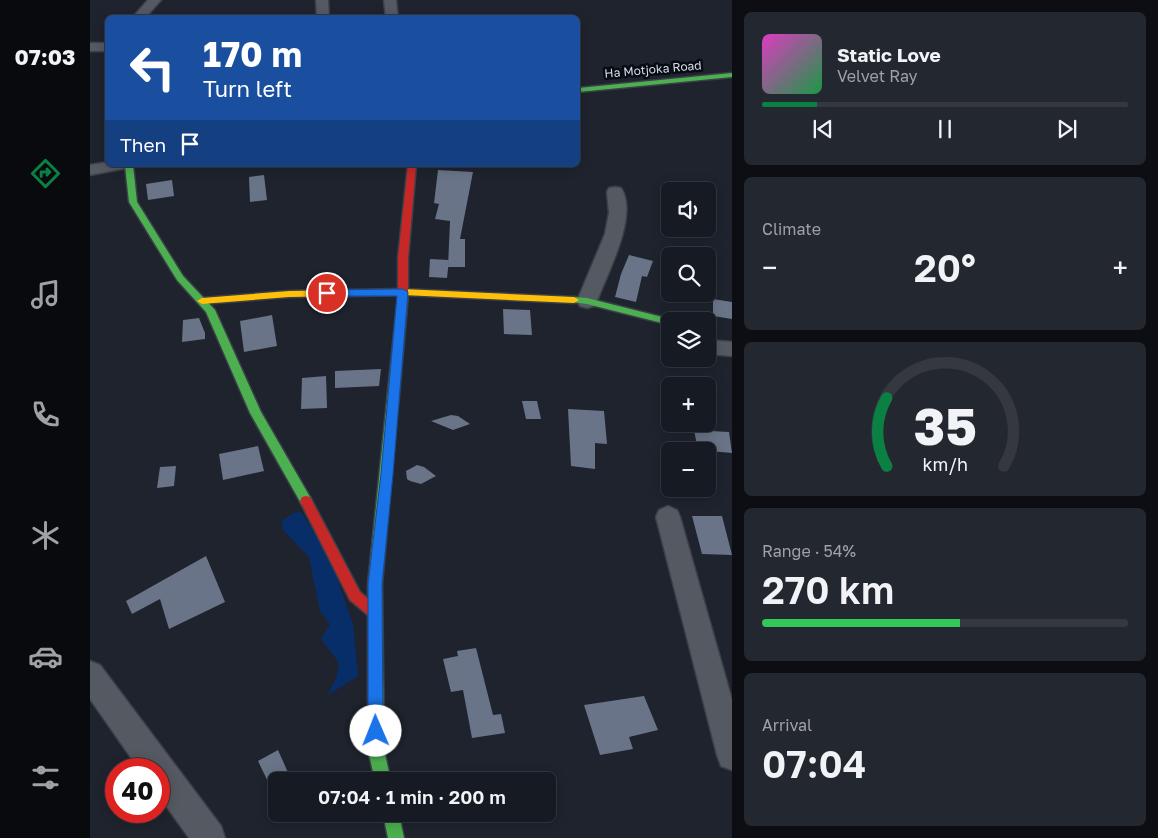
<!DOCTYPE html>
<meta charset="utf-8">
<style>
:root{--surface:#161a22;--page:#23272f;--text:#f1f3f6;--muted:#9ea1a5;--line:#353840;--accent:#0b8043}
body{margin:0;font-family:"Golos Text",sans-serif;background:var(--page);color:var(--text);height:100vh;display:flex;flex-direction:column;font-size:19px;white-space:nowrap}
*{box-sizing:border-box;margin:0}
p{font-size:16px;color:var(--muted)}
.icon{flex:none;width:28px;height:28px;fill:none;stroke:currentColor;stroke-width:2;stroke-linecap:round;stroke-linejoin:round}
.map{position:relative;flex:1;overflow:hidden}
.drawer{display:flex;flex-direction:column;gap:12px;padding:12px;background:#0c0e13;width:426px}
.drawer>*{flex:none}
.guide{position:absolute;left:15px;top:15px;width:475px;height:152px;border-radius:8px;box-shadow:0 2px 12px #0003,0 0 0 1px var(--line);background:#1a4fa0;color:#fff;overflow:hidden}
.controls{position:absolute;left:571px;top:182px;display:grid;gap:10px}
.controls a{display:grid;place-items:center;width:55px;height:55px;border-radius:8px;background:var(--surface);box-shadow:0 2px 12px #0003,0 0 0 1px var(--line);font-size:25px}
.speed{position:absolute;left:15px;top:758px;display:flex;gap:10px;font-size:25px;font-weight:700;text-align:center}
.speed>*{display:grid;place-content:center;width:65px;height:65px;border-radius:50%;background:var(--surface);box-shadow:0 2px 12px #0003,0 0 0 1px var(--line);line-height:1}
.speed .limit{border:8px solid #d22;background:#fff;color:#111}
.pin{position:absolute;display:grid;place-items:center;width:42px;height:42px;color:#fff;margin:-21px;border:2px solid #fff;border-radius:50%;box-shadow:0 1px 5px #0007}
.me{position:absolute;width:55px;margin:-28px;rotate:359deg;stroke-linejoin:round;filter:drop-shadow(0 0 4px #0008)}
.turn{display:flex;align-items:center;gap:18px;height:105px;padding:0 15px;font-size:22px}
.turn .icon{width:65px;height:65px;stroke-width:2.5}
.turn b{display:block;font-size:35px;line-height:42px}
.then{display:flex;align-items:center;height:48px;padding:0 15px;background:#0003;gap:10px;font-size:19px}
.big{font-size:38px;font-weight:600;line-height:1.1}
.drawer .tile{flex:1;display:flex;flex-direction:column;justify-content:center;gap:8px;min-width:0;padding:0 18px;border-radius:8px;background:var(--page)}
.drawer .dial{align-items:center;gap:0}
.dial svg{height:130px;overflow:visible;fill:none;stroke:var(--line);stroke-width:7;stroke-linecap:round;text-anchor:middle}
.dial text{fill:var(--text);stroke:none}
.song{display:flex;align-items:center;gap:15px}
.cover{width:60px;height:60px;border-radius:8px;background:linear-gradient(135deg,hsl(310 70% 55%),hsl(140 70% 35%))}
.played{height:5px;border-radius:2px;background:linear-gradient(90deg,var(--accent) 15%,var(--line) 15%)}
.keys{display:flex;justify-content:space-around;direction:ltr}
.heat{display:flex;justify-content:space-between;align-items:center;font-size:28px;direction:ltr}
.charge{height:8px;border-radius:4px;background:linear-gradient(90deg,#34c759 54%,var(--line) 0)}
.trip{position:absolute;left:178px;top:772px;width:288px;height:50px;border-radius:8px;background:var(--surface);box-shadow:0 2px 12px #0003,0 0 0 1px var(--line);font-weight:600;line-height:50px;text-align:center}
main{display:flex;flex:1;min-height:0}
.tabs{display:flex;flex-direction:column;width:90px;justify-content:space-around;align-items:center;background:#090a0e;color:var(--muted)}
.tabs .icon{width:35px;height:35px}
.tabs .on{color:var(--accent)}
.tabs b{font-size:22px;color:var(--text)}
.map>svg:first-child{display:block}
.green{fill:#082e69}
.building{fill:#697488}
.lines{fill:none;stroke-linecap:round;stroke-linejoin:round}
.street-casing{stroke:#3b3f48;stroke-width:3}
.fast-casing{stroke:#3b3f48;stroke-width:3}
.slow-casing{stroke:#3b3f48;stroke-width:3}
.jam-casing{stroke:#3b3f48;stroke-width:3}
.street{fill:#555961;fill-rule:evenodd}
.fast{fill:#4caf50;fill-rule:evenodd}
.slow{fill:#ffc107;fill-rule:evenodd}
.jam{fill:#c62828;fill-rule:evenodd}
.route{fill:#1a73e8;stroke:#114b97}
.labels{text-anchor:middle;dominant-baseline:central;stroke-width:5;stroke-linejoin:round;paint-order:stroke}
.far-street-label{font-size:12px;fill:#d8dfeb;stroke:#070c13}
</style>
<main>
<nav class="tabs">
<b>07:03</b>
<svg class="icon on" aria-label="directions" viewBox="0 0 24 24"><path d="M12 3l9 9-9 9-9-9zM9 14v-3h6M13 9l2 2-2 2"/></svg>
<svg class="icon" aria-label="music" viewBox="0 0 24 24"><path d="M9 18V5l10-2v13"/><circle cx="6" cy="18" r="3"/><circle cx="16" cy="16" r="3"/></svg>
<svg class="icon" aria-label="phone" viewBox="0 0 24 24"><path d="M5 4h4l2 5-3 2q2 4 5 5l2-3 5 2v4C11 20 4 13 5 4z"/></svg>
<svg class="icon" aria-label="climate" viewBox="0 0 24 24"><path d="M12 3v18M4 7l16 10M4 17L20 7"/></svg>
<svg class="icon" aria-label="car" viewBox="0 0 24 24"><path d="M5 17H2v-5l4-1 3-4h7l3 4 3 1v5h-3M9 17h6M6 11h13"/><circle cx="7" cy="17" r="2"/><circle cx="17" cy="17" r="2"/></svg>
<svg class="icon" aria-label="filters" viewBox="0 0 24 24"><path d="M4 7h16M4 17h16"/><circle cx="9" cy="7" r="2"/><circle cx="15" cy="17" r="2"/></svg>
</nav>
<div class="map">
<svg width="642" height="838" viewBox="0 0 642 838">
<rect width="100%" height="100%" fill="#1e232d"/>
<path class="green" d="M211,512L240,558L263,624L268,676L237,696L246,679L249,663L231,639L240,624L230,611L219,557L194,531L191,522L203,513Z"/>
<g class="building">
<path d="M348,170L383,172L370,239H375V267H358L360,221L345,219L349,204L344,203Z"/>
<path d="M174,175L177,200L160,202L159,177Z"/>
<path d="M82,180L84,196L58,200L56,184Z"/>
<path d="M539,255L563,261L557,277L552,276L546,302L525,297L531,274Z"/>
<path d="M340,259L359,260L357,278L339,277Z"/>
<path d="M623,299L642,302V319L623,316Z"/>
<path d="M413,309L440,310L442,335L414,334Z"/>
<path d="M182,315L187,346L154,352L150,321Z"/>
<path d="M109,318L115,333V339L92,342L93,320Z"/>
<path d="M291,369L289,386L245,388V371Z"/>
<path d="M236,376L237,408L211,409L212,378Z"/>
<path d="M432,401H447L451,419H436Z"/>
<path d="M478,409L514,411L517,444L505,443V469L481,466Z"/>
<path d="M361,415L368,416L380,424L363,430L341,421Z"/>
<path d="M604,430L639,432L642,453L608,450Z"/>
<path d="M168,446L174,471L133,480L129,454Z"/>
<path d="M327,465L334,467L346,476L331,484L320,481L317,479L316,471Z"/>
<path d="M86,466L84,486L67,488L70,467Z"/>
<path d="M602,516H632L642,555L612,554Z"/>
<path d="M116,556L135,602L79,629L70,599L42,614L36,601Z"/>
<path d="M386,648L403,715L411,714L415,733L382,738L373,690L361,692L353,659L368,656L367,651Z"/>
<path d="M554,696L568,730L539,737L543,749L510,755L494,705Z"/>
<path d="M188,750L200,777L193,781H186V785L181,788L168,761Z"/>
</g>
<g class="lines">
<defs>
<g id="street">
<path d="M58,0H71L55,18H42Z"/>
<path d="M226,0H238L239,18H227Z"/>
<path d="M294,0H306L308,18H296Z"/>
<rect x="0" y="43" width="18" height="8"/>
<path d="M18,162V165H39L37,168L0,175V165Z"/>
<path d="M525,187L531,188C549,215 517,274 507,301L504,306L497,308L490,306L487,301L515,234L519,213L517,192L519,188Z"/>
<path d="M618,340L642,342V356L618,354Z"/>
<path d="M578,506L587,510L590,517L642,700V770L631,766L627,755L566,517L569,510Z"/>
<path d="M0,661L10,665L131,826L135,838H99L69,796V769H49L0,699Z"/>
</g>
<g id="fast">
<path d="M642,73V77L488,92V88Z"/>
<path d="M35,165H43L47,202L93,276L125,310L171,412L220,497L222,501L220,505L216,506L212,505L160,413L116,312L87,280L39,202Z"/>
<path d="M313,292L318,295L292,584L294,750L301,781H285L278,750V584L308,295Z"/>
<path d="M484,297L497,298L580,319L585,321H580V325L497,304L481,302L479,300L481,298Z"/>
<path d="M293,814H309L314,838H298Z"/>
</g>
<path id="slow" d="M313,289L484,297L489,300L484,303L313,295L199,297L112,304L107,301L112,298L199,291Z"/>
<g id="jam">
<path d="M318,165H326L318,258V295L313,298L308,295V258Z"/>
<path d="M216,496L220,497L270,592L289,608L291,612L289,616L284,618L279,616L260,600L210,501L212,497Z"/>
</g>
</defs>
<use href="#street" class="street-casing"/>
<use href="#fast" class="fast-casing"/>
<use href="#slow" class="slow-casing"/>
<use href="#jam" class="jam-casing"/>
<use href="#street" class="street"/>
<use href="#fast" class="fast"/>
<use href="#slow" class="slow"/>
<use href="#jam" class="jam"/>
</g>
<path class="route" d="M313,289L318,292L303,474L292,584L293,731L291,736L286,738L280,736L278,731V584L291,474L307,296H237L232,293L237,290Z"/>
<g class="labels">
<g class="far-street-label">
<text transform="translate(563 69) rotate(-5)">Ha Motjoka Road</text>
</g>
</g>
</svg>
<div class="controls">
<a><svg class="icon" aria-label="sound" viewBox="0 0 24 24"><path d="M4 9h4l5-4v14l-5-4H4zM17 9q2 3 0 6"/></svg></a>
<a><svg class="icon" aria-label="search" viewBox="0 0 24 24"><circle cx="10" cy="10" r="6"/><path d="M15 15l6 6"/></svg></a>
<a><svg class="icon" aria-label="layers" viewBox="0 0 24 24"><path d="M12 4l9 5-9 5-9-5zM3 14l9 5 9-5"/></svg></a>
<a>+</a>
<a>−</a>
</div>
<div class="speed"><div class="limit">40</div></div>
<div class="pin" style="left:237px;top:293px;background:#d93025"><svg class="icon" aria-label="arrive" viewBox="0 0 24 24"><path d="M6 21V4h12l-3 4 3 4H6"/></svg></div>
<svg class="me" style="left:286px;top:731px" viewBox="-20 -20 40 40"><circle r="19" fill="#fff"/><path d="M0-13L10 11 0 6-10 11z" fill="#1a73e8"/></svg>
<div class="trip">07:04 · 1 min · 200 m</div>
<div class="guide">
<div class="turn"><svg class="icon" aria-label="left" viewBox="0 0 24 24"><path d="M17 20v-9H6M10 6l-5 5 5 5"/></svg><div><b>170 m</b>Turn left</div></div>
<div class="then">Then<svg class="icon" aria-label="arrive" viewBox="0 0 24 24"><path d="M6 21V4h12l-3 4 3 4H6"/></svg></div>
</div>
</div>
<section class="drawer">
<div class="tile">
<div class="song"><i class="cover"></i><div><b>Static Love</b><p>Velvet Ray</p></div></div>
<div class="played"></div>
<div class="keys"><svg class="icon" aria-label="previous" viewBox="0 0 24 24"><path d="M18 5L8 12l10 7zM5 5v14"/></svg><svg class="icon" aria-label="pause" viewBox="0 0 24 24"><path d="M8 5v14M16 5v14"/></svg><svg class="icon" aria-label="next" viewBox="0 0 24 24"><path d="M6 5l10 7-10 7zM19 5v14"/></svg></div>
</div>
<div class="tile"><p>Climate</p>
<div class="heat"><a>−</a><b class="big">20°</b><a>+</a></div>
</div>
<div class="tile dial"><svg viewBox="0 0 100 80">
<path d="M14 69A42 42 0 1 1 86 69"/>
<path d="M14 69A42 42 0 0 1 14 27" stroke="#0b8043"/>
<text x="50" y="56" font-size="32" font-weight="700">35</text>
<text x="50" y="72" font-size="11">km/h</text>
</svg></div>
<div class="tile"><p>Range · 54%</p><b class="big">270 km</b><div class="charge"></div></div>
<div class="tile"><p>Arrival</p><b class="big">07:04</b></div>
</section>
</main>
